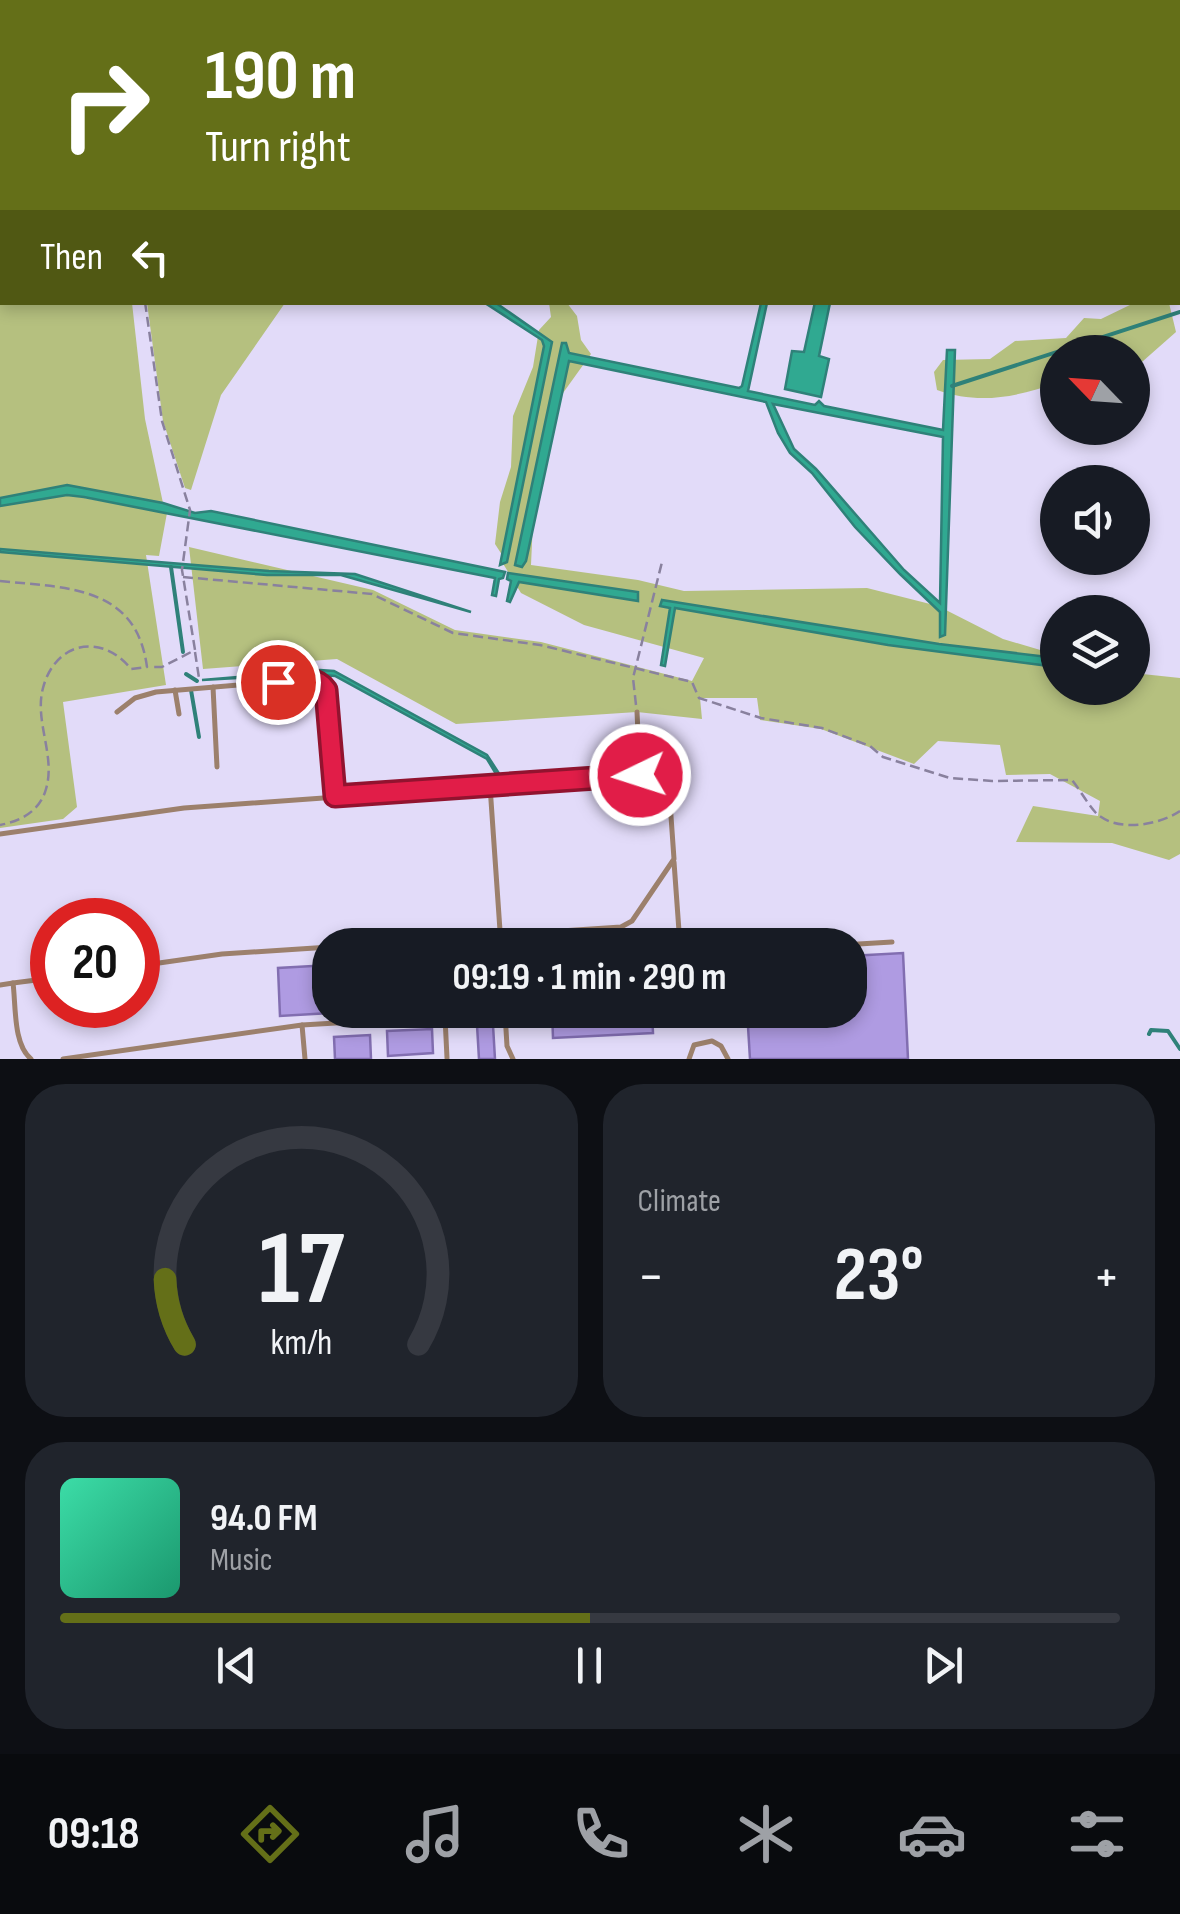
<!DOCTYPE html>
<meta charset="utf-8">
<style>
:root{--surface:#171b24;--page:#20242c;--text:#f1f3f6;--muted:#9ea1a6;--line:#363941;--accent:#646f18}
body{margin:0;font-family:"Sofia Sans Condensed",sans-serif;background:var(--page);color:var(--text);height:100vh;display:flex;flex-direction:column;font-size:38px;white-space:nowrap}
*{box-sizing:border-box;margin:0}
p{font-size:32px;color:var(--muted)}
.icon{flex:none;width:55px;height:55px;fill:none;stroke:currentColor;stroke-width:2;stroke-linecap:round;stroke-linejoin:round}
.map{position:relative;height:1059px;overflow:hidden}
.sheet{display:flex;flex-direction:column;gap:25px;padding:25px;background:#0d0f14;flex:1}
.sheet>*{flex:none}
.guide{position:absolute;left:0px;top:0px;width:1180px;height:305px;box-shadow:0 5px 15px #0003;background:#646f18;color:#fff;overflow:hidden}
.needle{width:65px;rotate:295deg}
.tools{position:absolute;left:1040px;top:335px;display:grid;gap:20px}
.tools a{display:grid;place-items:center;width:110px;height:110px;border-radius:50%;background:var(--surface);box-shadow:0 5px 15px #0003;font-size:50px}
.speed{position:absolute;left:30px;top:898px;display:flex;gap:20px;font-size:50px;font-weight:700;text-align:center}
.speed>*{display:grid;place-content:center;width:130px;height:130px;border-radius:50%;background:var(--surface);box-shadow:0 5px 15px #0003;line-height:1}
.speed .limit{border:15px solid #d22;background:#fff;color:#111}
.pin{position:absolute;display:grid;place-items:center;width:85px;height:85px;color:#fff;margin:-42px;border:5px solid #fff;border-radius:50%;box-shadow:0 2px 10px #0007}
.me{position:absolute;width:110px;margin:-55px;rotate:266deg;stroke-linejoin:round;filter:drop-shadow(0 0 8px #0008)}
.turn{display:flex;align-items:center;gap:35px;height:210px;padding:0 40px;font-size:45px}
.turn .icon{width:130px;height:130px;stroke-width:2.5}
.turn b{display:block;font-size:70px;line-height:85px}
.then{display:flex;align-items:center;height:95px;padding:0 40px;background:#0003;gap:20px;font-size:38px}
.big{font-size:75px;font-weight:700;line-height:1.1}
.sheet .tile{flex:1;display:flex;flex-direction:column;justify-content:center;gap:15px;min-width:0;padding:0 35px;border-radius:40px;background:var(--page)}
.sheet .dial{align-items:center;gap:0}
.dial svg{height:260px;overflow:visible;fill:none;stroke:var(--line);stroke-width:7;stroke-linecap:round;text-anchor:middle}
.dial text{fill:var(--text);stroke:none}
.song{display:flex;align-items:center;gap:30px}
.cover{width:120px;height:120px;border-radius:15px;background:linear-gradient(135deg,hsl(160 70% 55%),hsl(160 70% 35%))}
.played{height:10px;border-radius:5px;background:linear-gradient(90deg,var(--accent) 50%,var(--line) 50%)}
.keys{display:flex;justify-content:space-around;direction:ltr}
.heat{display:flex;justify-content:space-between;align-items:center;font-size:55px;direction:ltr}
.sheet .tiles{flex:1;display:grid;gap:25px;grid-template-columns:1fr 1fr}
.tile:last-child{grid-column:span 2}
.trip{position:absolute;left:312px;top:928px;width:555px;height:100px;border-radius:40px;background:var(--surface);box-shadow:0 5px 15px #0003;font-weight:700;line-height:100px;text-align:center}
.menu{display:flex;height:160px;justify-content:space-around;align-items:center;background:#090b0e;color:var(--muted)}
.menu .icon{width:70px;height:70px}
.menu .on{color:var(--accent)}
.menu b{font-size:45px;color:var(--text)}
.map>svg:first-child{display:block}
.green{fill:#b5c07f}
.water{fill:#30a991;stroke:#2f8179;stroke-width:2.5;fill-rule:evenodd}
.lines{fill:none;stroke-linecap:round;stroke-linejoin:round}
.stream{stroke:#2f8179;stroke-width:4}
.building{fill:#af9be2;stroke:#826eb1;stroke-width:2.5}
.path{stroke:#89819e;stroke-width:2.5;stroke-dasharray:10 5;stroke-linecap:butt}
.service{stroke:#9c806c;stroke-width:5}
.route-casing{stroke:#92132f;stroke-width:25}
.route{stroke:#e11d48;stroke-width:18}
</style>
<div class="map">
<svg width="1180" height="1059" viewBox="0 0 1180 1059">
<rect width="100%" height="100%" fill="#e2dbf9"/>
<g class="green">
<path d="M0,207H2V302L132,303L145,419L163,503L67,485L0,498Z"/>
<path d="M147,303H285L221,395L191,490L185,488L163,421Z"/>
<path d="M549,303H567L577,316L581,340L591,354L558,400L551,440L535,478L531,565L638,580L684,591L867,588L938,606L1003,639L1057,655L1058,688H1132L1133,673L1180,678V854L1169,860L1112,843L1016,842L1033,806L1098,816L1100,801L1050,774L1006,775L1000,745L938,741L914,764L821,729L760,720L757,698H700L702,719L637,712L456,724L337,659L203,669L189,547L373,590L455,630L541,642L692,681L704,658L584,625L521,593L502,562L506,561L495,544L500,502L511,467L513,416L533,367L539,330L551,317Z"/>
<path d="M1134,303H1169L1176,332L1134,369L1132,352H1058L1057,383C1016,397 979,405 937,390L934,372L943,360L990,359L1015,341L1066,338L1084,318L1101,319Z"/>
<path d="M68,495L167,513L159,556L146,555L166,685L63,702L77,807L63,819L0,828V506Z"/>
</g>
<g class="water">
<path d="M815,302L830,303L819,356L829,359L821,397L785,389L792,351L804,352Z"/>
<path d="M485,303H496L552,342L507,562L500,565L544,346L542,340Z"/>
<path d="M761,303H767L748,391L815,405L819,401L824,406L943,430L947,350H955L945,635L940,637V612L900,574L855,527L812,473L790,453L778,433L766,402L569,361L526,561L522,567L515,565L562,343H566L569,353L739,388L742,386ZM773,404L943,437L940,603L904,570L816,469L794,449Z"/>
<path d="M67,485L163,503L195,513L211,511L505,572L503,578L499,579L496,596L492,595L495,578L84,497L67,495L0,506V498Z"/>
<path d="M0,549L269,571L355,574L471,612L341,575H267L0,552Z"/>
<path d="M508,573L638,592V601L519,582L510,602L507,601L511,581L507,579Z"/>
<path d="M662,600L939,644L1057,658V667L888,645L675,608L665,666L661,665L670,608L660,606Z"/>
<path d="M320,670L334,671L487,755L502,778L499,779L487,759L335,676L311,674L202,680Z"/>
</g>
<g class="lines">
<g class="stream">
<path d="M952,386L1180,312"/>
<path d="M171,567L183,652"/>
<path d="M186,674L197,681"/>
<path d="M191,690L199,737"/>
<path d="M1149,1034L1151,1030L1168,1031L1180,1049"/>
</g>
</g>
<g class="building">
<path d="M648,934L649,945H571L570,938Z"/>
<path d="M903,953L908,1059H750L747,1010H850V956Z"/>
<path d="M330,965V1013L280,1016L278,968Z"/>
<path d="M552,1010H652L653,1033L553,1038Z"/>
<path d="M477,1025H493L495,1059H479Z"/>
<path d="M432,1029L433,1053L388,1056L387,1031Z"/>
<path d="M370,1035L371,1059H335L334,1037Z"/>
</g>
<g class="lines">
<g class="path">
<path d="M0,115L2,116"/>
<path d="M0,129L2,128"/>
<path d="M145,302L162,421L190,510L182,570L195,650L162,667H151"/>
<path d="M183,577L372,594L453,633L540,645L692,682L699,698L761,718L822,728L870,746L883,757L950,778L992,781L1072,780C1080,790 1087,803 1096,813C1117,833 1159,825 1180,811"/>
<path d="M0,581C66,588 136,585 147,667L131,669C101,632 55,642 43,688C34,721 56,756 46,789C40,811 21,821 0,825"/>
<path d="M195,652L199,678"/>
<path d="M636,705L633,678L662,562"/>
</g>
<g class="service">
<path d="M213,687L217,767"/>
<path d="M175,690L179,714"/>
<path d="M117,712L135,698L156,692L311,679L320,682L326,690L335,796"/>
<path d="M637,712L640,775"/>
<path d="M0,834L184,808L490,786L501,945"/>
<path d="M674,862L680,945"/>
<path d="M353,945L621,927L632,921L674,859L669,788L664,780L655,776L491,786"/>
<path d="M842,945L892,942"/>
<path d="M138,966L222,954L330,947"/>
<path d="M13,983L52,978"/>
<path d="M0,985L13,983C16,1006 13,1044 31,1059"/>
<path d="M505,1013L507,1046L513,1059"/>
<path d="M445,1017L447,1058"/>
<path d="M302,1025L505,1013"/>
<path d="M63,1059L302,1025L305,1059"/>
<path d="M689,1059L694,1045L712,1041L721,1046L728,1059"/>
</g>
</g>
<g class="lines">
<defs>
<path id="route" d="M278,682C296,680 315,674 326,690L335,796L640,775"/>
</defs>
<use href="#route" class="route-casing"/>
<use href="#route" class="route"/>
</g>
</svg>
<div class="tools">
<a><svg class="needle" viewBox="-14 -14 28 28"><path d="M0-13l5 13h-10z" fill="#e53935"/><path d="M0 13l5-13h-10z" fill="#9ea1a6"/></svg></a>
<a><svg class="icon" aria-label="sound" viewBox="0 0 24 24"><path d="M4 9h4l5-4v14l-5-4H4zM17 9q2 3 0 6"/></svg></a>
<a><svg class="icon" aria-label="layers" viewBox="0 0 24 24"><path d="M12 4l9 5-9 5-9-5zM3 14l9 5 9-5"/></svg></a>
</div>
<div class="speed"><div class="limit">20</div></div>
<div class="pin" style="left:278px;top:682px;background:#d93025"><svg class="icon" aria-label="arrive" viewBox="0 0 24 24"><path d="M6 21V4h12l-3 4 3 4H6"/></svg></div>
<svg class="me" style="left:640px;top:775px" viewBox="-20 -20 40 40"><circle r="17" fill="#e11d48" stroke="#fff" stroke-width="3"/><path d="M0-11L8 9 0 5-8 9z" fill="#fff"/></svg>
<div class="trip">09:19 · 1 min · 290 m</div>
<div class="guide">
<div class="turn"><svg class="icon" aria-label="right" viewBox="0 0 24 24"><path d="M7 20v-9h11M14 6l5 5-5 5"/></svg><div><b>190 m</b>Turn right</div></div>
<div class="then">Then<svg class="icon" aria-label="left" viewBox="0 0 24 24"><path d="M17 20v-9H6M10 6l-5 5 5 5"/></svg></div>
</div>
</div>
<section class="sheet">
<div class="tiles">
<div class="tile dial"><svg viewBox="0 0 100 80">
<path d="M14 69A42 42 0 1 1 86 69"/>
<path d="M14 69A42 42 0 0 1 8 49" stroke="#646f18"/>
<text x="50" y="56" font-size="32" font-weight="700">17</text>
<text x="50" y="72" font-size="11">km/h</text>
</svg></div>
<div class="tile"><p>Climate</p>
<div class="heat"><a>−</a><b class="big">23°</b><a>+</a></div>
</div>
<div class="tile">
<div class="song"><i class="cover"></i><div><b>94.0 FM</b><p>Music</p></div></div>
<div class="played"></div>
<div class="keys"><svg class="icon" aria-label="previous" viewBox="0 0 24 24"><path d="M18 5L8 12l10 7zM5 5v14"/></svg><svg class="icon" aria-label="pause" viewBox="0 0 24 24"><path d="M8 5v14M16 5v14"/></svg><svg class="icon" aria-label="next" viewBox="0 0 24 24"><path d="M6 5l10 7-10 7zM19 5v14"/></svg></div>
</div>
</div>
</section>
<nav class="menu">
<b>09:18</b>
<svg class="icon on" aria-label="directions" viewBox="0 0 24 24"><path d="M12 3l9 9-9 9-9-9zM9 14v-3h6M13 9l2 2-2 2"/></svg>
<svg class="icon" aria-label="music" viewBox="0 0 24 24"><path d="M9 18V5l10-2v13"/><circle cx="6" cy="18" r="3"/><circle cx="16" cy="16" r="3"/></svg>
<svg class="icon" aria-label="phone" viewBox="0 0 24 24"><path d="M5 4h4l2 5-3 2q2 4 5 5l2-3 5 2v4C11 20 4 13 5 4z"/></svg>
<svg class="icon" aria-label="climate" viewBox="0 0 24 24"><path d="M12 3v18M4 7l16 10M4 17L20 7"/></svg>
<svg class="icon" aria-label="car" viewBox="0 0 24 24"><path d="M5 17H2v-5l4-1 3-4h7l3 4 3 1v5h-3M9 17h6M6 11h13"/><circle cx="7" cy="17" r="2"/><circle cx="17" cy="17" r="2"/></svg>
<svg class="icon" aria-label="filters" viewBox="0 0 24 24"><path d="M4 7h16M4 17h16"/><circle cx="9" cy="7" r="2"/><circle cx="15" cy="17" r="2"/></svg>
</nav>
